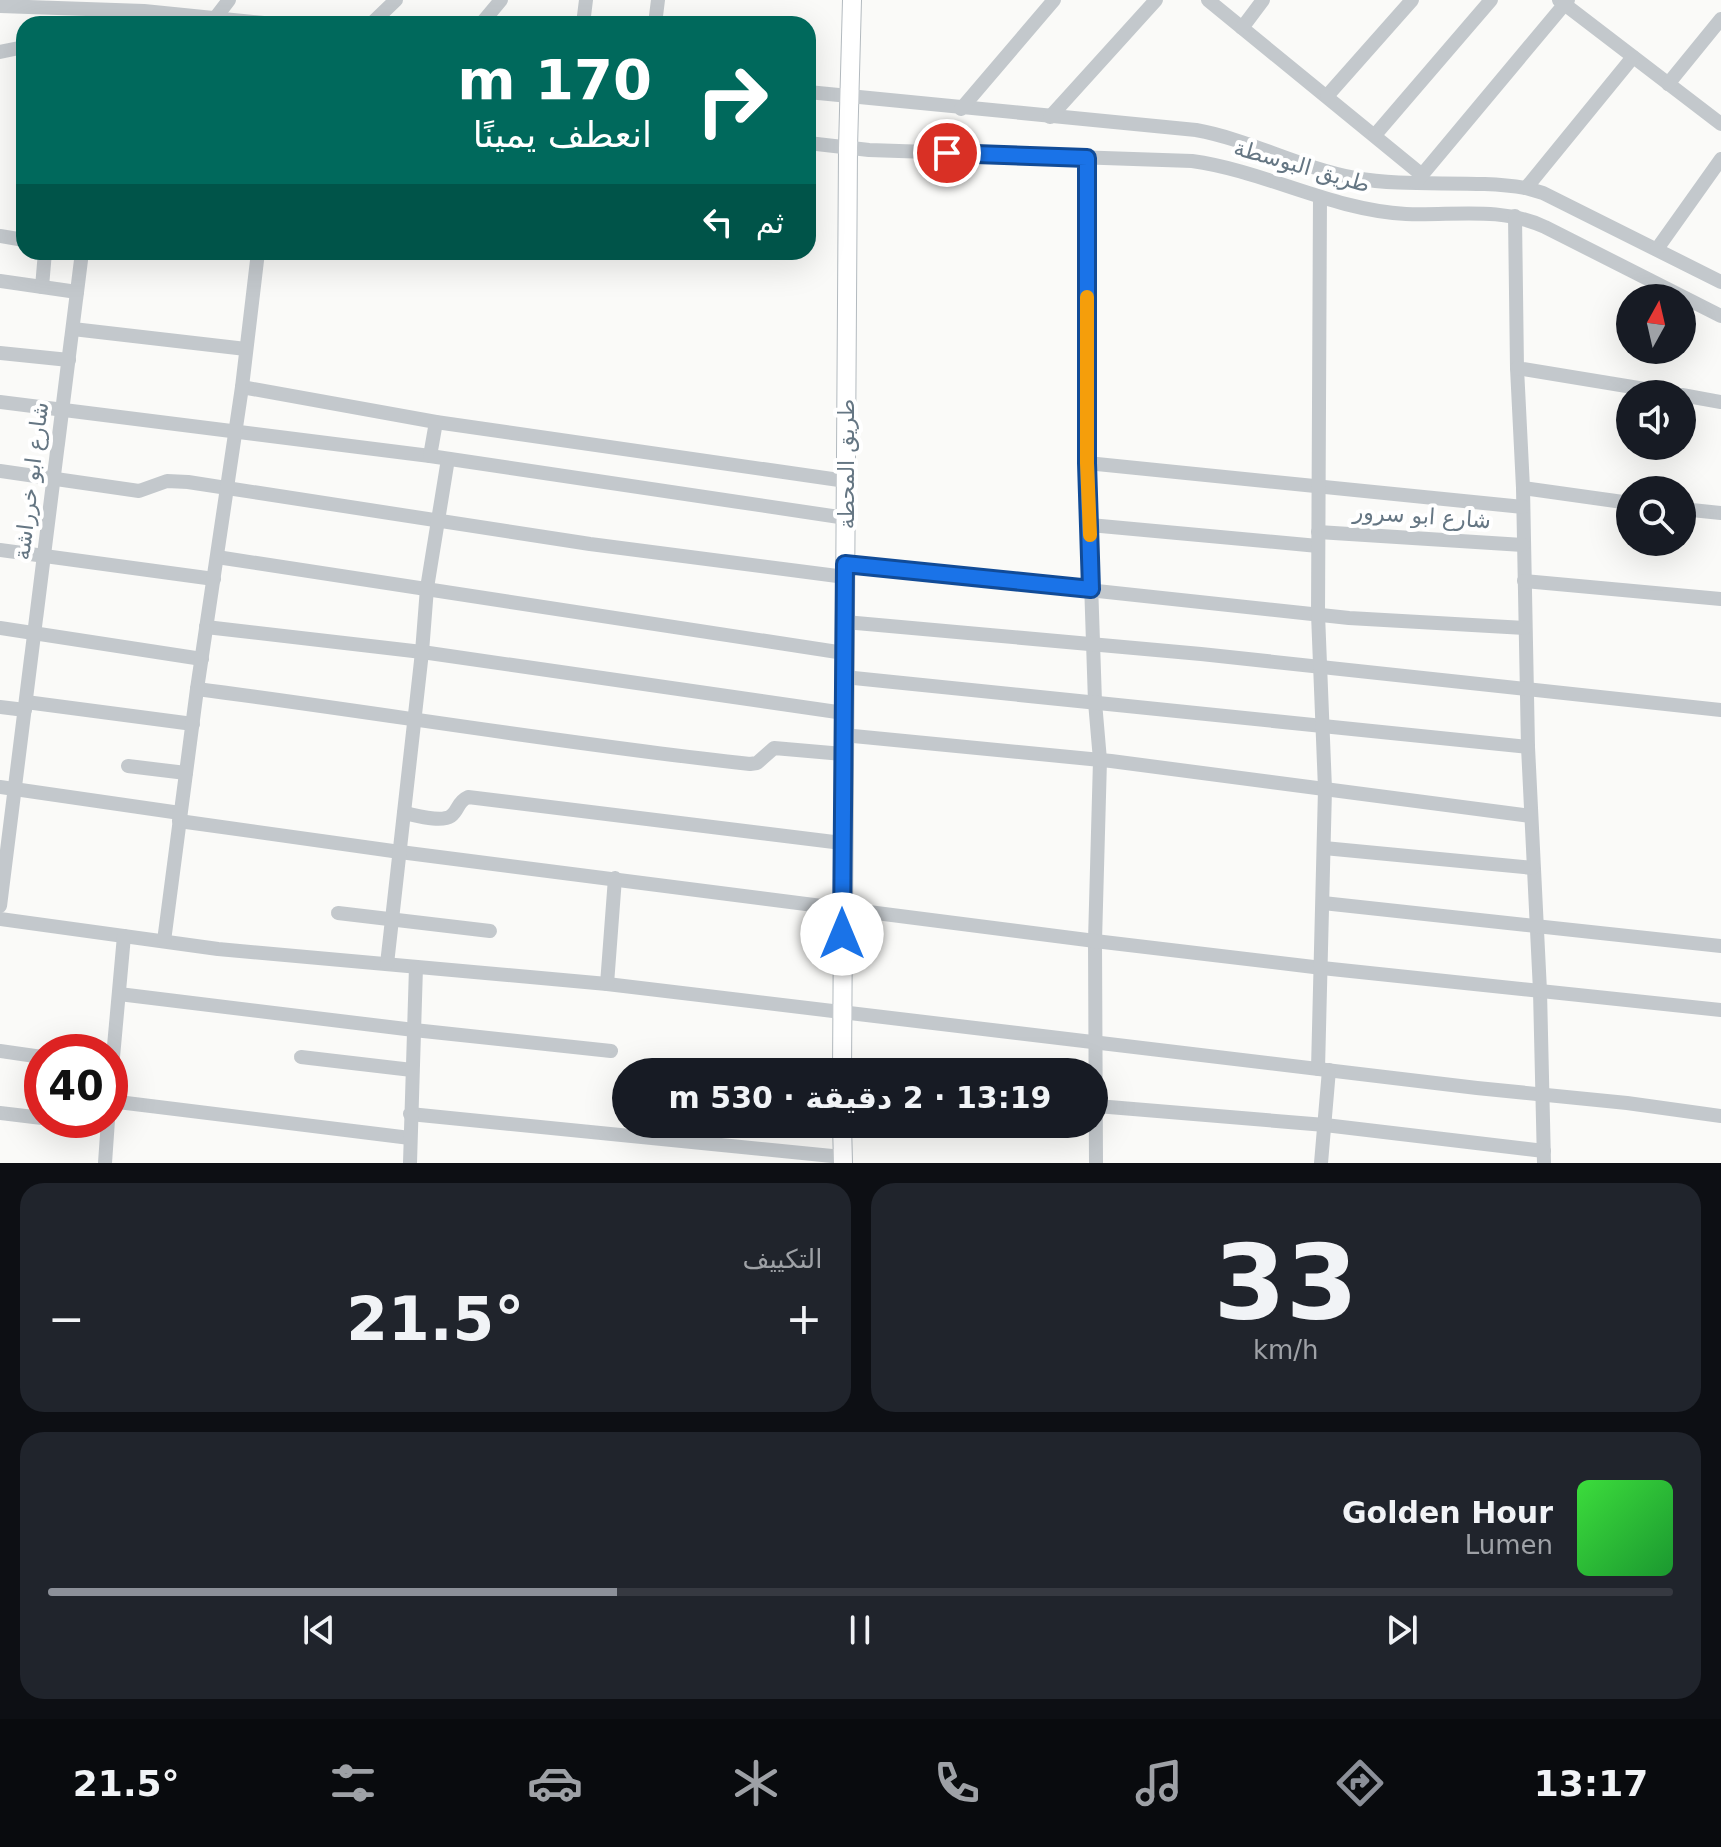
<!DOCTYPE html>
<html lang="ar">
<meta charset="utf-8">
<style>
:root{--surface:#171b24;--page:#20242c;--text:#f1f3f6;--muted:#9ea1a6;--line:#363941;--accent:#8c9099}
body{margin:0;font-family:"DejaVu Sans",Cairo,sans-serif;background:var(--page);color:var(--text);direction:rtl;height:100vh;display:flex;flex-direction:column;font-size:30px;white-space:nowrap}
*{box-sizing:border-box;margin:0}
p{font-size:26px;color:var(--muted)}
.icon{flex:none;width:44px;height:44px;fill:none;stroke:currentColor;stroke-width:2;stroke-linecap:round;stroke-linejoin:round}
.map{position:relative;height:1163px;overflow:hidden;direction:ltr}
.side{display:flex;flex-direction:column;gap:20px;padding:20px;background:#0d0f14;flex:1}
.side>*{flex:none}
.top-card{position:absolute;left:16px;top:16px;width:800px;height:244px;border-radius:24px;box-shadow:0 8px 32px #0002;direction:rtl;background:#00695c;color:#fff;overflow:hidden}
.needle{width:52px;rotate:8deg}
.fabs{position:absolute;left:1616px;top:284px;display:grid;gap:16px}
.fabs a{display:grid;place-items:center;width:80px;height:80px;border-radius:50%;background:var(--surface);box-shadow:0 8px 32px #0002;font-size:40px}
.speed{position:absolute;left:24px;top:1034px;display:flex;gap:16px;font-size:40px;font-weight:700;text-align:center}
.speed>*{display:grid;place-content:center;width:104px;height:104px;border-radius:50%;background:var(--surface);box-shadow:0 8px 32px #0002;line-height:1}
.speed .limit{border:12px solid #d22;background:#fff;color:#111}
.pin{position:absolute;display:grid;place-items:center;width:68px;height:68px;color:#fff;margin:-34px;border:4px solid #fff;border-radius:50%;box-shadow:0 2px 8px #0007}
.me{position:absolute;width:88px;margin:-44px;rotate:0deg;stroke-linejoin:round;filter:drop-shadow(0 0 6px #0008)}
.turn{display:flex;align-items:center;gap:28px;height:168px;padding:0 32px;font-size:36px}
.turn .icon{width:104px;height:104px;stroke-width:2.5}
.turn b{display:block;font-size:56px;line-height:68px}
.then{display:flex;align-items:center;height:76px;padding:0 32px;background:#0003;gap:16px;font-size:30px}
.big{font-size:60px;font-weight:600;line-height:1.1}
.side .tile{flex:1;display:flex;flex-direction:column;justify-content:center;gap:12px;min-width:0;padding:0 28px;border-radius:24px;background:var(--page)}
.side .dial{align-items:center;gap:0}
.dial b{font-size:104px;line-height:1}
.song{display:flex;align-items:center;gap:24px}
.cover{width:96px;height:96px;border-radius:12px;background:linear-gradient(135deg,hsl(120 70% 55%),hsl(130 70% 35%))}
.played{height:8px;border-radius:4px;background:linear-gradient(90deg,var(--accent) 35%,var(--line) 35%)}
.keys{display:flex;justify-content:space-around;direction:ltr}
.heat{display:flex;justify-content:space-between;align-items:center;font-size:44px;direction:ltr}
.side .tiles{flex:1;display:grid;gap:20px;grid-template-columns:1fr 1fr}
.tile:last-child{grid-column:span 2}
.trip{position:absolute;left:612px;top:1058px;width:496px;height:80px;border-radius:40px;background:var(--surface);box-shadow:0 8px 32px #0002;font-weight:600;line-height:80px;text-align:center;direction:rtl}
.menu{display:flex;height:128px;justify-content:space-around;align-items:center;background:#090b0e;color:var(--muted)}
.menu .icon{width:56px;height:56px}
.menu .current{color:var(--accent)}
.menu b{font-size:36px;color:var(--text)}
.map>svg:first-child{display:block}
.lines{fill:none;stroke-linecap:round;stroke-linejoin:round}
.secondary-casing{stroke:#b3babf;stroke-width:20}
.street{stroke:#c3c8cc;stroke-width:14}
.secondary{stroke:#fff;stroke-width:18}
.route-casing{stroke:#114b97;stroke-width:20}
.route{stroke:#1a73e8;stroke-width:14}
.slow{stroke:#f59e0b;stroke-width:14}
.labels{text-anchor:middle;dominant-baseline:central;stroke-width:8;stroke-linejoin:round;paint-order:stroke}
.street-label{font-size:22px;fill:#657683;stroke:#fff}
</style>
<div class="map">
<svg width="1721" height="1163" viewBox="0 0 1721 1163">
<rect width="100%" height="100%" fill="#fafaf8"/>
<g class="lines">
<defs>
<g id="secondary">
<path d="M842,1072L848,148L852,0"/>
<path d="M842,1124L843,1163"/>
</g>
</defs>
<use href="#secondary" class="secondary-casing"/>
<g class="street">
<path d="M1208,0L1422,175"/>
<path d="M1559,0L1721,124"/>
<path d="M0,6L144,11L274,24"/>
<path d="M216,17L229,0"/>
<path d="M371,24L396,0"/>
<path d="M481,24L501,0"/>
<path d="M583,24L586,0"/>
<path d="M655,24L658,0"/>
<path d="M1242,28L1263,0"/>
<path d="M0,52L24,47"/>
<path d="M1668,84L1721,19"/>
<path d="M808,92L1196,130C1251,140 1300,168 1355,178C1411,188 1470,179 1526,188L1543,193L1721,282"/>
<path d="M1327,96L1412,0"/>
<path d="M961,109L1054,0"/>
<path d="M1050,117L1156,0"/>
<path d="M1375,135L1491,0"/>
<path d="M808,143L869,150L1192,161C1265,171 1331,210 1406,214C1453,216 1500,206 1545,227L1721,316"/>
<path d="M1087,158V463L1095,702L1100,760L1095,941L1096,1163"/>
<path d="M1416,182L1568,0"/>
<path d="M1526,188L1633,57"/>
<path d="M1515,216L1517,368L1523,488L1528,747L1540,991L1544,1163"/>
<path d="M0,236L24,240"/>
<path d="M1657,249L1721,159"/>
<path d="M0,281L77,292"/>
<path d="M42,287L45,252"/>
<path d="M73,329L246,349"/>
<path d="M0,353L69,360"/>
<path d="M1517,368L1675,394"/>
<path d="M242,387L436,422L846,481"/>
<path d="M1682,395L1721,402"/>
<path d="M0,402L430,456L846,518"/>
<path d="M430,456L436,422"/>
<path d="M1087,463L1523,507"/>
<path d="M0,471L139,491L167,481L188,482L590,544L845,577"/>
<path d="M1523,488L1630,503"/>
<path d="M1682,509L1721,513"/>
<path d="M1090,525L1318,546"/>
<path d="M1318,532L1523,545"/>
<path d="M0,550L214,579"/>
<path d="M217,557L844,653"/>
<path d="M845,564L1349,618L1525,628"/>
<path d="M1524,581L1721,599"/>
<path d="M845,622L1201,654L1721,710"/>
<path d="M206,627L422,652L844,713"/>
<path d="M0,628L202,659"/>
<path d="M844,677L1528,747"/>
<path d="M197,689C382,713 565,744 750,764L757,763L774,748L843,754"/>
<path d="M26,702L193,724"/>
<path d="M0,707L25,710"/>
<path d="M843,735L1111,761L1531,816"/>
<path d="M128,766L186,773"/>
<path d="M0,787L180,813"/>
<path d="M404,813C415,815 441,823 451,816C459,810 457,802 468,797L842,843"/>
<path d="M179,821L400,852L1095,941L1322,968L1721,1010"/>
<path d="M1324,848L1533,868"/>
<path d="M1323,903L1721,946"/>
<path d="M0,906L82,252"/>
<path d="M338,913L490,931"/>
<path d="M0,919L218,949L607,984L1477,1088L1627,1103L1721,1116"/>
<path d="M164,941L197,689L242,387L258,252"/>
<path d="M387,964L422,652L427,588L448,459"/>
<path d="M607,984L615,878"/>
<path d="M119,994L414,1030L611,1051"/>
<path d="M0,1051L42,1057"/>
<path d="M301,1057L412,1070"/>
<path d="M1318,1069L1325,789L1318,614L1320,197"/>
<path d="M110,1090L124,936"/>
<path d="M110,1101L410,1138"/>
<path d="M1097,1106L1325,1125L1544,1151"/>
<path d="M0,1113L42,1118"/>
<path d="M410,1114L842,1157"/>
<path d="M61,1120L107,1125"/>
<path d="M105,1163L108,1120"/>
<path d="M410,1163L416,967"/>
<path d="M1321,1163L1329,1070"/>
</g>
<use href="#secondary" class="secondary"/>
</g>
<g class="lines">
<defs>
<path id="route" d="M842,934L845,564L1091,589L1087,463V158L947,153"/>
</defs>
<use href="#route" class="route-casing"/>
<use href="#route" class="route"/>
<path class="slow" d="M1087,297V463L1090,535"/>
</g>
<g class="labels">
<g class="street-label">
<text transform="translate(1302 166) rotate(16)">طريق البوسطة</text>
<text transform="translate(846 464) rotate(-90)">طريق المحطة</text>
<text transform="translate(31 481) rotate(-83)">شارع ابو خرراشة</text>
<text transform="translate(1422 516) rotate(4)">شارع ابو سرور</text>
</g>
</g>
</svg>
<div class="fabs">
<a><svg class="needle" viewBox="-14 -14 28 28"><path d="M0-13l5 13h-10z" fill="#e53935"/><path d="M0 13l5-13h-10z" fill="#9ea1a6"/></svg></a>
<a><svg class="icon" aria-label="sound" viewBox="0 0 24 24"><path d="M4 9h4l5-4v14l-5-4H4zM17 9q2 3 0 6"/></svg></a>
<a><svg class="icon" aria-label="search" viewBox="0 0 24 24"><circle cx="10" cy="10" r="6"/><path d="M15 15l6 6"/></svg></a>
</div>
<div class="speed"><div class="limit">40</div></div>
<div class="pin" style="left:947px;top:153px;background:#d93025"><svg class="icon" aria-label="arrive" viewBox="0 0 24 24"><path d="M6 21V4h12l-3 4 3 4H6"/></svg></div>
<svg class="me" style="left:842px;top:934px" viewBox="-20 -20 40 40"><circle r="19" fill="#fff"/><path d="M0-13L10 11 0 6-10 11z" fill="#1a73e8"/></svg>
<div class="trip">13:19 · 2 دقيقة · 530 m</div>
<div class="top-card">
<div class="turn"><svg class="icon" aria-label="right" viewBox="0 0 24 24"><path d="M7 20v-9h11M14 6l5 5-5 5"/></svg><div><b>170 m</b>انعطف يمينًا</div></div>
<div class="then">ثم<svg class="icon" aria-label="left" viewBox="0 0 24 24"><path d="M17 20v-9H6M10 6l-5 5 5 5"/></svg></div>
</div>
</div>
<section class="side">
<div class="tiles">
<div class="tile dial"><b>33</b><p>km/h</p></div>
<div class="tile"><p>التكييف</p>
<div class="heat"><a>−</a><b class="big">21.5°</b><a>+</a></div>
</div>
<div class="tile">
<div class="song"><i class="cover"></i><div><b>Golden Hour</b><p>Lumen</p></div></div>
<div class="played"></div>
<div class="keys"><svg class="icon" aria-label="previous" viewBox="0 0 24 24"><path d="M18 5L8 12l10 7zM5 5v14"/></svg><svg class="icon" aria-label="pause" viewBox="0 0 24 24"><path d="M8 5v14M16 5v14"/></svg><svg class="icon" aria-label="next" viewBox="0 0 24 24"><path d="M6 5l10 7-10 7zM19 5v14"/></svg></div>
</div>
</div>
</section>
<nav class="menu">
<b>13:17</b>
<svg class="icon current" aria-label="directions" viewBox="0 0 24 24"><path d="M12 3l9 9-9 9-9-9zM9 14v-3h6M13 9l2 2-2 2"/></svg>
<svg class="icon" aria-label="music" viewBox="0 0 24 24"><path d="M9 18V5l10-2v13"/><circle cx="6" cy="18" r="3"/><circle cx="16" cy="16" r="3"/></svg>
<svg class="icon" aria-label="phone" viewBox="0 0 24 24"><path d="M5 4h4l2 5-3 2q2 4 5 5l2-3 5 2v4C11 20 4 13 5 4z"/></svg>
<svg class="icon" aria-label="climate" viewBox="0 0 24 24"><path d="M12 3v18M4 7l16 10M4 17L20 7"/></svg>
<svg class="icon" aria-label="car" viewBox="0 0 24 24"><path d="M5 17H2v-5l4-1 3-4h7l3 4 3 1v5h-3M9 17h6M6 11h13"/><circle cx="7" cy="17" r="2"/><circle cx="17" cy="17" r="2"/></svg>
<svg class="icon" aria-label="filters" viewBox="0 0 24 24"><path d="M4 7h16M4 17h16"/><circle cx="9" cy="7" r="2"/><circle cx="15" cy="17" r="2"/></svg>
<b>21.5°</b>
</nav>
